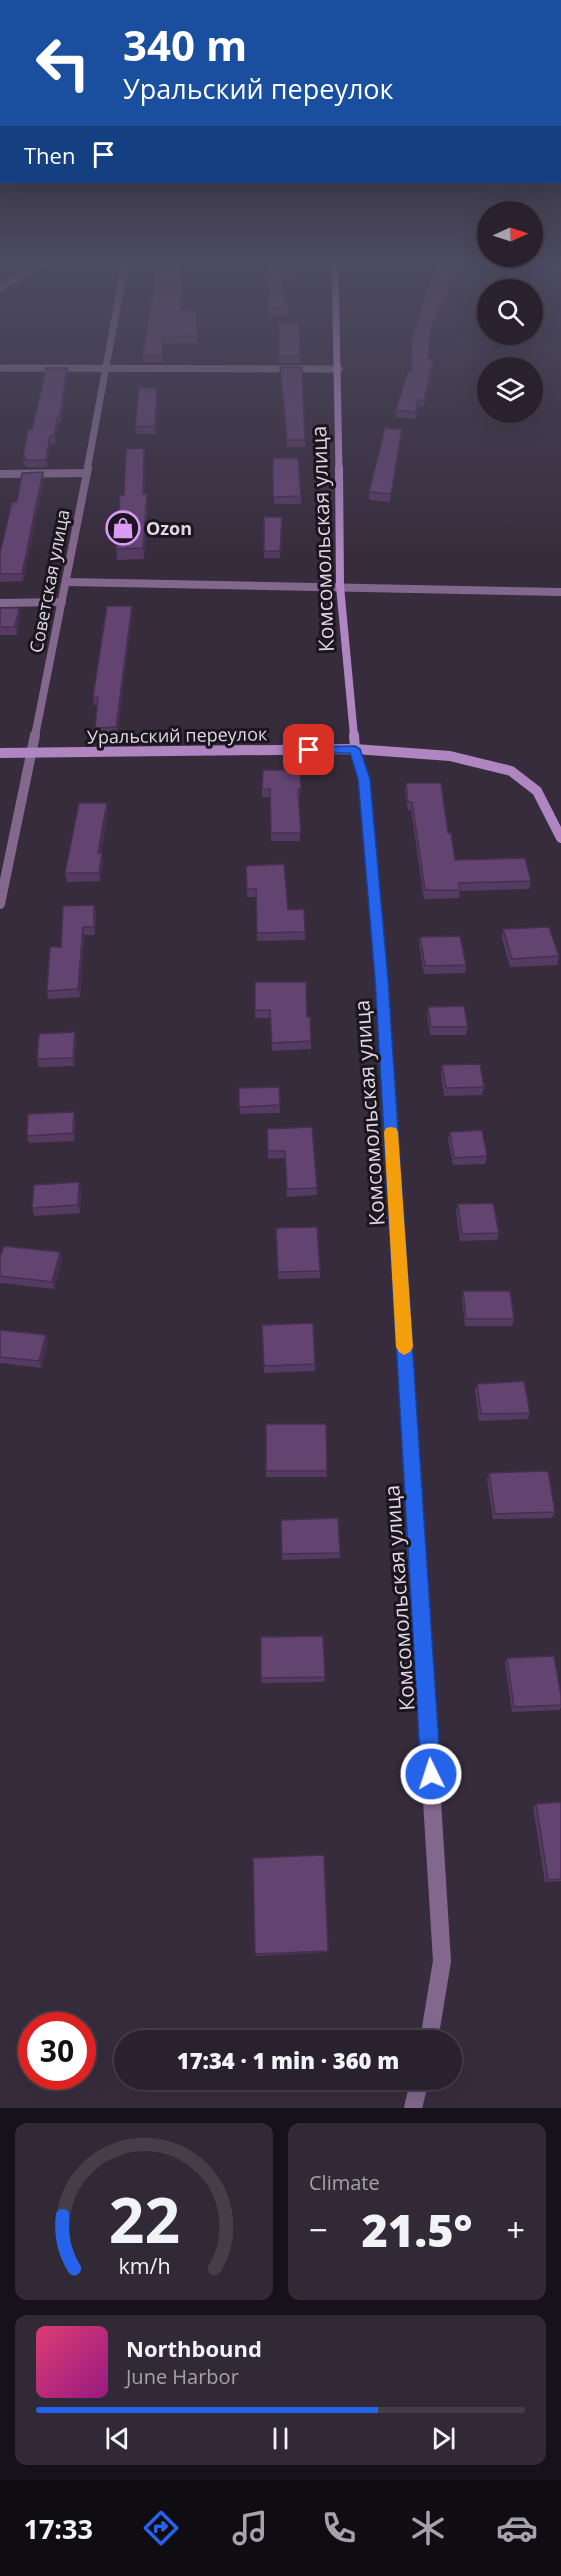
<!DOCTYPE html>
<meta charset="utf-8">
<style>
:root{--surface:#29212d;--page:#312935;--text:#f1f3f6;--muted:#a5a3aa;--line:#453e49;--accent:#2563eb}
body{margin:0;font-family:"Open Sans",sans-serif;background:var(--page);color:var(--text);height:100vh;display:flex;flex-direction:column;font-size:22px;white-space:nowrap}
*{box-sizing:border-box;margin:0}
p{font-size:20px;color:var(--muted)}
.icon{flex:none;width:33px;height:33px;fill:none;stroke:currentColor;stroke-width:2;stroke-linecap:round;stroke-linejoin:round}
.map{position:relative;height:2108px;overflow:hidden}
.sheet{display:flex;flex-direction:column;gap:15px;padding:15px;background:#171219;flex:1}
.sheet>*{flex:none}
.hud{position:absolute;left:0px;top:0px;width:561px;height:183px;box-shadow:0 6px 24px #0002,0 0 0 2px var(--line);background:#1a4fa0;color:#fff;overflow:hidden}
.needle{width:39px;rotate:87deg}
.buttons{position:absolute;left:477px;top:201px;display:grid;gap:12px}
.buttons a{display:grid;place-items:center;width:66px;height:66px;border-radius:50%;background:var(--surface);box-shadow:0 6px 24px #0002,0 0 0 2px var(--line);font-size:30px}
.speed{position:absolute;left:18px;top:2012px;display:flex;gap:12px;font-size:30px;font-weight:700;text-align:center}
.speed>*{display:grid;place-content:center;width:78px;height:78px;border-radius:50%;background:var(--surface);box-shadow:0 6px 24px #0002,0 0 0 2px var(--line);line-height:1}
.speed .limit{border:9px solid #d22;background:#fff;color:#111}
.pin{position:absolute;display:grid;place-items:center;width:51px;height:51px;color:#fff;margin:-26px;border-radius:12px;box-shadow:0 3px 9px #0006}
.me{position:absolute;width:66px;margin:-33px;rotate:356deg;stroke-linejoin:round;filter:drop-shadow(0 0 4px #0008)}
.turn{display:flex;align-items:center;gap:21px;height:126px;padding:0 24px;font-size:27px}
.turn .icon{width:78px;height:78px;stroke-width:2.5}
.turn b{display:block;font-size:42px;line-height:51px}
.then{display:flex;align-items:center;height:57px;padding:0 24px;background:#0003;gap:12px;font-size:22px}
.big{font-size:45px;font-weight:800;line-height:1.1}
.sheet .card{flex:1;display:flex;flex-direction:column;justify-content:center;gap:9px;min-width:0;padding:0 21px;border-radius:12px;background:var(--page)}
.sheet .dial{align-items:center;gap:0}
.dial svg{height:156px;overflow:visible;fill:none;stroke:var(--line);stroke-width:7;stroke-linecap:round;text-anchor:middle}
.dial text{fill:var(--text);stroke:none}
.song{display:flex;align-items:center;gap:18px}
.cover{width:72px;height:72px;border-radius:9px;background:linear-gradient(135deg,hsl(340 70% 55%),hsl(310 70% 35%))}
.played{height:6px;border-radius:3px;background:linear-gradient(90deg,var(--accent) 70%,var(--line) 70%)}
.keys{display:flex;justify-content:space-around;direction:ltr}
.heat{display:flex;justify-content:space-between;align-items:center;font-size:33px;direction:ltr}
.sheet .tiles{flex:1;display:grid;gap:15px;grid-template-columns:1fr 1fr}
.card:last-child{grid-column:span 2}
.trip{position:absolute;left:114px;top:2030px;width:348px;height:60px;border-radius:30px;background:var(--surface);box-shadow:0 6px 24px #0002,0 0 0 2px var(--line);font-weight:800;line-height:60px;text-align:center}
.dock{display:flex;height:96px;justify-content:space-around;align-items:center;background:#100d12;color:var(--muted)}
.dock .icon{width:42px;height:42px}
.dock .on{color:var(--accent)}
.dock b{font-size:27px;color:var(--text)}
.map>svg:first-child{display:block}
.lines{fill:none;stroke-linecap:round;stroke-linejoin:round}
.street-far4{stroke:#82688d;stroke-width:7}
.street-far3{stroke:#82688d;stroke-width:8}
.street-far2{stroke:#82688d;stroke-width:10}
.street-far1{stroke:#82688d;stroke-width:14}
.street{stroke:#82688d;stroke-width:18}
.secondary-far2{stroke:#af86c2;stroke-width:7}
.secondary-far1{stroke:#af86c2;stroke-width:8}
.secondary{stroke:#af86c2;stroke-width:10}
.wall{fill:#553a61}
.shaded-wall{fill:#45304f}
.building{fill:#634471;stroke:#45304f;stroke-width:1.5}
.route{fill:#2563eb;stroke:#184099;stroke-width:1.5}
.slow{fill:#f59e0b}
.labels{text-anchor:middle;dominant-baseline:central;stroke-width:6;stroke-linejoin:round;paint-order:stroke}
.far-poi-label{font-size:18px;font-weight:bold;fill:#dfd8e3;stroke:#1b161e;text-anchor:start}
.far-street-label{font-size:18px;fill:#dfd8e3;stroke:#1b161e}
.street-label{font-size:21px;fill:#dfd8e3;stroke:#1b161e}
</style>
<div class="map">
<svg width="561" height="2108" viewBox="0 0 561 2108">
<rect width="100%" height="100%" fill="#372c3c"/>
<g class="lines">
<g class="street-far4">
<path d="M0,288L43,264"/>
<path d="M0,368L339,369"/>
<path d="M87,470L125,264"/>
</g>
<g class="street-far3">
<path d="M0,474L87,473"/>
<path d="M67,582L561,592"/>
<path d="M0,603L62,602"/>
<path d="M35,736L88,468"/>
</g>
<g class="street-far2">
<path d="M355,749L364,779L382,979L388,1081"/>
<path d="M0,904L35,735"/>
</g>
<path class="street-far1" d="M388,1080L416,1529"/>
<g class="street">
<path d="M415,1527L442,1961L429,2040"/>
<path d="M413,2108L420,2079"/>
</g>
<path class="secondary-far2" d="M335,264L339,470"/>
<path class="secondary-far1" d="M339,468L340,586L354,736"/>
<g class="secondary">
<path d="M354,735L355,749"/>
<path d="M0,753L355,749L450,756L511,771L537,791L561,838"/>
</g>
</g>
<g class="wall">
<path d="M267,264L298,269V276H282L287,309V316H269Z"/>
<path d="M444,305L431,330L428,359L433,366L424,407H418L415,419L395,417L396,410L411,371V343Z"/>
<path d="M182,310H196L198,343L163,344L162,362H144L143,355Z"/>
<path d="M279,323L300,356V363H279Z"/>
<path d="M280,367L305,440V447H287Z"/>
<path d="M67,368L68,375L61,423H59L55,444H51L47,467H26L25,464L24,465L23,457L32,430Z"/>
<path d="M157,388L156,434H136L135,427Z"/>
<path d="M401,437L390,502L369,500V492Z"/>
<path d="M144,448L145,459L144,494H147L148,505L144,559L117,560L116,549L124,495Z"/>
<path d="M273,458L301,496V504H274Z"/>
<path d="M44,480L23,581L0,582V553L17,502Z"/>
<path d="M264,517H282L280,558H264Z"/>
<path d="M0,608H19L20,616L17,635H0Z"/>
<path d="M132,614L117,735L96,736L95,728L97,705H94L93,697Z"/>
<path d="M300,770V797H299L300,841H271L270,797H262V789Z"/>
<path d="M406,783L448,833L455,860L531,881L529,889L460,891L459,898L424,899L411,810H408L405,791Z"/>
<path d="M108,811L101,853L103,861L100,881L67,882L65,873Z"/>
<path d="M246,866L288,910L305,932V940L257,941L256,897H247Z"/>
<path d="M94,905L96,913L95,935H84L80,997L48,999L47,991L61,947Z"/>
<path d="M503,929L559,956L557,965L510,967L502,938Z"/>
<path d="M420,937L466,965L465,973L424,974L419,945Z"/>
<path d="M255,982L307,1017L311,1041V1049L272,1051L270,1018H255Z"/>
<path d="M428,1007L468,1027L466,1035H430L427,1015Z"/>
<path d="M76,1040L74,1066L39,1067L37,1059Z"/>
<path d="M442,1065L484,1087L482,1095L444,1096L441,1073Z"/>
<path d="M279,1087L280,1113L240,1114L239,1088Z"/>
<path d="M74,1112L76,1120L74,1141L29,1143L27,1136Z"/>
<path d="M267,1129L317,1188V1195L287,1197L285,1158L268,1159Z"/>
<path d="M450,1132L487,1156L485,1164L453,1165L448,1139Z"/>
<path d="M79,1182L81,1190L80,1213L34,1216L32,1208Z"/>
<path d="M458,1204L499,1233L497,1240L460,1241L456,1211Z"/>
<path d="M276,1228L320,1271V1278L278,1279Z"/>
<path d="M0,1257L62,1259L54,1289L0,1283Z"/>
<path d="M463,1291L514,1319L512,1326H465L462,1299Z"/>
<path d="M262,1325L315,1364V1371L264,1373Z"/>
<path d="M0,1330L46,1335L48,1342L41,1368L0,1363Z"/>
<path d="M477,1384L530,1413L528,1419L479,1421L475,1390Z"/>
<path d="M266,1424L327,1471V1477H266Z"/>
<path d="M489,1473L555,1512L552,1518L493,1519L487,1479Z"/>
<path d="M281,1520L340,1553V1558L282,1560Z"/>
<path d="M261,1637L325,1677L324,1682L261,1683Z"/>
<path d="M507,1658L561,1696V1707L559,1710L512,1712L505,1663Z"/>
<path d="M561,1802V1881L545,1882L533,1807L536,1804Z"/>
<path d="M253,1858L328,1951L327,1952L256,1956Z"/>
</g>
<g class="shaded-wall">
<path d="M457,264H458L444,305L431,330L432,323Z"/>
<path d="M433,359V366L424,407V400Z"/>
<path d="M67,368L68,375L61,423L60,416Z"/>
<path d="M157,388V395L156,434L155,426Z"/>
<path d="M58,416L59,423L55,444L54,436Z"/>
<path d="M402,429L401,437L390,502L391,494Z"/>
<path d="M50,436L51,444L47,467L46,460Z"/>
<path d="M144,448L145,459L144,505L143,494Z"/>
<path d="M43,472L44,480L23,581L22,574Z"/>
<path d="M147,494L148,505L144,559L143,548Z"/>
<path d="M132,606V614L117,735L116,727Z"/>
<path d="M19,608L20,616L17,635L15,627Z"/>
<path d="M107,803L108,811L100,861L98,853Z"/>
<path d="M102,853L103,861L100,881L99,873Z"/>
<path d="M94,905L96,913L95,935L94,927Z"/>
<path d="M83,927L84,935L80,997L78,989Z"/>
<path d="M75,1032L76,1040L74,1066L73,1058Z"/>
<path d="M74,1112L76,1120L74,1141L73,1133Z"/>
<path d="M79,1182L81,1190L80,1213L78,1205Z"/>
<path d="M60,1252L62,1259L54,1289L52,1282Z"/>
<path d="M46,1335L48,1342L41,1368L39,1361Z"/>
</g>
<g class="building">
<path d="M153,264H181V310H196L197,336L163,337L162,355H143L152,298Z"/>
<path d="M267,264H297L298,269L281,270L287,309H269Z"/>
<path d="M438,264H457L444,298L432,323L428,359H433L424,400H418L415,412L396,410L408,371H412L411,343L428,286Z"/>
<path d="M279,323H299L300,356H279Z"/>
<path d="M280,367H302L305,440H287Z"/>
<path d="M46,368H67L60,416H58L54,436H50L46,460H25V457H23L28,430H32Z"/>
<path d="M139,388H157L155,426L135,427Z"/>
<path d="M385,428L402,429L391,494L369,492Z"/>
<path d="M144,448L143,494H147L143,548L116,549L120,495H124L126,449Z"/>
<path d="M273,458H298L301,496L273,497Z"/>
<path d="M43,472L22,574H0V553L12,502H17L22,473Z"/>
<path d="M264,517H282L280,551H264Z"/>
<path d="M107,606H132L116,727L95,728L98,697H93Z"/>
<path d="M0,608H19L15,627H0Z"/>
<path d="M263,770H300L301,789H298L301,833H271L270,789H262Z"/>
<path d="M406,783H441L448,833H451L455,860L525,858L531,881L459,883L460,890H425L412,802H408Z"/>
<path d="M79,803H107L98,853H102L99,873H65Z"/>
<path d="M284,864L288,910L304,909L305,932L257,933L256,889H247L246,866Z"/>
<path d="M94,905V927H83L78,989L47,991L50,947H61L63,906Z"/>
<path d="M549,927L559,956L512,959L503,929Z"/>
<path d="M460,936L466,965L425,966L420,937Z"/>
<path d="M255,982H306L307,1017H310L311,1041L272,1043L270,1010H255Z"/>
<path d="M464,1006L468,1027H431L428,1007Z"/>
<path d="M75,1032L73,1058L37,1059L39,1034Z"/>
<path d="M480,1064L484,1087L446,1088L442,1065Z"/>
<path d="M279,1087L280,1105L239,1107V1088Z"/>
<path d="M74,1112L73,1133L27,1136L28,1114Z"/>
<path d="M312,1127L317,1188L287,1189L285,1151H268L267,1129Z"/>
<path d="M482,1130L487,1156L454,1158L450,1132Z"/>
<path d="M79,1182L78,1205L32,1208L34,1185Z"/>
<path d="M493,1203L499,1233L462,1234L458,1204Z"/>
<path d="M317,1227L320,1271L278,1272L276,1228Z"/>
<path d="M4,1246L60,1252L52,1282L0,1276V1257Z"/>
<path d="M463,1291H510L514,1319H466Z"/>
<path d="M313,1323L315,1364L264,1366L262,1325Z"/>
<path d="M0,1330L46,1335L39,1361L0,1357Z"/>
<path d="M524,1381L530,1413L481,1414L477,1384Z"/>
<path d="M266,1424H326L327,1471H266Z"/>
<path d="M548,1471L555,1512L495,1514L489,1473Z"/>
<path d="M338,1518L340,1553L282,1554L281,1520Z"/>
<path d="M323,1636L325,1677L261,1678V1637Z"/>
<path d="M554,1656L561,1696V1705L514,1707L507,1658Z"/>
<path d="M561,1802V1879L548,1880L536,1804Z"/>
<path d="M324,1855L328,1951L255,1954L253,1858Z"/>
</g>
<linearGradient id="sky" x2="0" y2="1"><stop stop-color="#1e1821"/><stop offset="0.47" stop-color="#4d4b61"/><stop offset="1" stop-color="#4d4b61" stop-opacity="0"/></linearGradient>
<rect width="561" height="559" fill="url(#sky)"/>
<path class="route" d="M355,746L360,749L370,779L388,979L441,1774L438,1781L431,1784L424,1781L421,1774L375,979L358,779L350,753H309L303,750L309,747Z"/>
<path class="slow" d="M391,1127L396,1128L398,1132L413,1347L410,1352L404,1355L399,1352L396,1347L384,1132L386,1128Z"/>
<defs>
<symbol id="shop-ring" viewBox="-11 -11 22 22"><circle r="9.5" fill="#1b161e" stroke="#da9af6" stroke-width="1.5"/><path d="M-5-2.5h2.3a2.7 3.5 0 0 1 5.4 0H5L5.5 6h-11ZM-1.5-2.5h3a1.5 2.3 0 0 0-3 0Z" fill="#da9af6"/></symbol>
</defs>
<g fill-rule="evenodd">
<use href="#shop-ring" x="104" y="509" width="38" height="38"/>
</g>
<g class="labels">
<g class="far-poi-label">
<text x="146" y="528">Ozon</text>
</g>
<g class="far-street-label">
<text transform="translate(49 581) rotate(-79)">Советская улица</text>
<text transform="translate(177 735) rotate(-1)">Уральский переулок</text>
</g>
<g class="street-label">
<text transform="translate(322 539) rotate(-92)">Комсомольская улица</text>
<text transform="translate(369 1113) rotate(-94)">Комсомольская улица</text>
<text transform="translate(399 1598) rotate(-94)">Комсомольская улица</text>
</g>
</g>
</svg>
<div class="buttons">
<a><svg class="needle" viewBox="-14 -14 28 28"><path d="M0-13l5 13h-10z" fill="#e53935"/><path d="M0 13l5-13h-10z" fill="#a5a3aa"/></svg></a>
<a><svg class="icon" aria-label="search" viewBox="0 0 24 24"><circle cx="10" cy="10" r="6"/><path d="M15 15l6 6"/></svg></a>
<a><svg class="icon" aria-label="layers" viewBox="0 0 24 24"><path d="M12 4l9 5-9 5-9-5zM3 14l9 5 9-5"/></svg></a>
</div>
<div class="speed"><div class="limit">30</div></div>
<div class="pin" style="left:309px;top:750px;background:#d93025"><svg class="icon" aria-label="arrive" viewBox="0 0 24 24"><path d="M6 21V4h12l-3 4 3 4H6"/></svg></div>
<svg class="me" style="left:431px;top:1774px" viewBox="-20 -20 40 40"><circle r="17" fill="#2563eb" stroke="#fff" stroke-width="3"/><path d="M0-11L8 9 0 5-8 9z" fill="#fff"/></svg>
<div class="trip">17:34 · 1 min · 360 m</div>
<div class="hud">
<div class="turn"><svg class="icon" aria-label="left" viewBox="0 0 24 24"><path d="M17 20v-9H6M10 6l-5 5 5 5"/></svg><div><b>340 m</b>Уральский переулок</div></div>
<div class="then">Then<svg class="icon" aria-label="arrive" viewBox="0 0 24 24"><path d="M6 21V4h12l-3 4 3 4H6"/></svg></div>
</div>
</div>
<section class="sheet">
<div class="tiles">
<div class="card dial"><svg viewBox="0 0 100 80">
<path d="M14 69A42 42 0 1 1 86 69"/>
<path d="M14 69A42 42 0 0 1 8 42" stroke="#2563eb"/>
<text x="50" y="56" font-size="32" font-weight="700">22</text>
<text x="50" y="72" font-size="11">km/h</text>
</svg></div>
<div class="card"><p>Climate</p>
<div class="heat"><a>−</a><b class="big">21.5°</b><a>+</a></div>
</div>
<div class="card">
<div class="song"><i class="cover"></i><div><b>Northbound</b><p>June Harbor</p></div></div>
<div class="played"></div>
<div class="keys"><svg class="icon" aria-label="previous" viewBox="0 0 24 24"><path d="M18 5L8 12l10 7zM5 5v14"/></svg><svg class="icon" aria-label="pause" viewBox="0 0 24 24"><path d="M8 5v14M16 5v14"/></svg><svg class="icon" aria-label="next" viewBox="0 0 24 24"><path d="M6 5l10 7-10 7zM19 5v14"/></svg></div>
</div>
</div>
</section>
<nav class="dock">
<b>17:33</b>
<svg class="icon on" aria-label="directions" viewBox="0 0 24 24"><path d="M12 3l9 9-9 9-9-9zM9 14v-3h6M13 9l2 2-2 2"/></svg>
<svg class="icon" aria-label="music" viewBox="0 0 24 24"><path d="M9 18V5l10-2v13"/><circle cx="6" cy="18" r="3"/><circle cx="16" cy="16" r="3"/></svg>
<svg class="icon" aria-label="phone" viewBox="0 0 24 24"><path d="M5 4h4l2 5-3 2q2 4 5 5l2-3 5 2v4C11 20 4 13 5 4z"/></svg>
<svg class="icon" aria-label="climate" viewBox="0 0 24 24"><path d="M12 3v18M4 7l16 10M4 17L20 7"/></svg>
<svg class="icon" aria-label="car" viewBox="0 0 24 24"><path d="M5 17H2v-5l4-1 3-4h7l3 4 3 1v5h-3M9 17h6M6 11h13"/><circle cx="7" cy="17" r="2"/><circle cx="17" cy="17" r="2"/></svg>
</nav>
